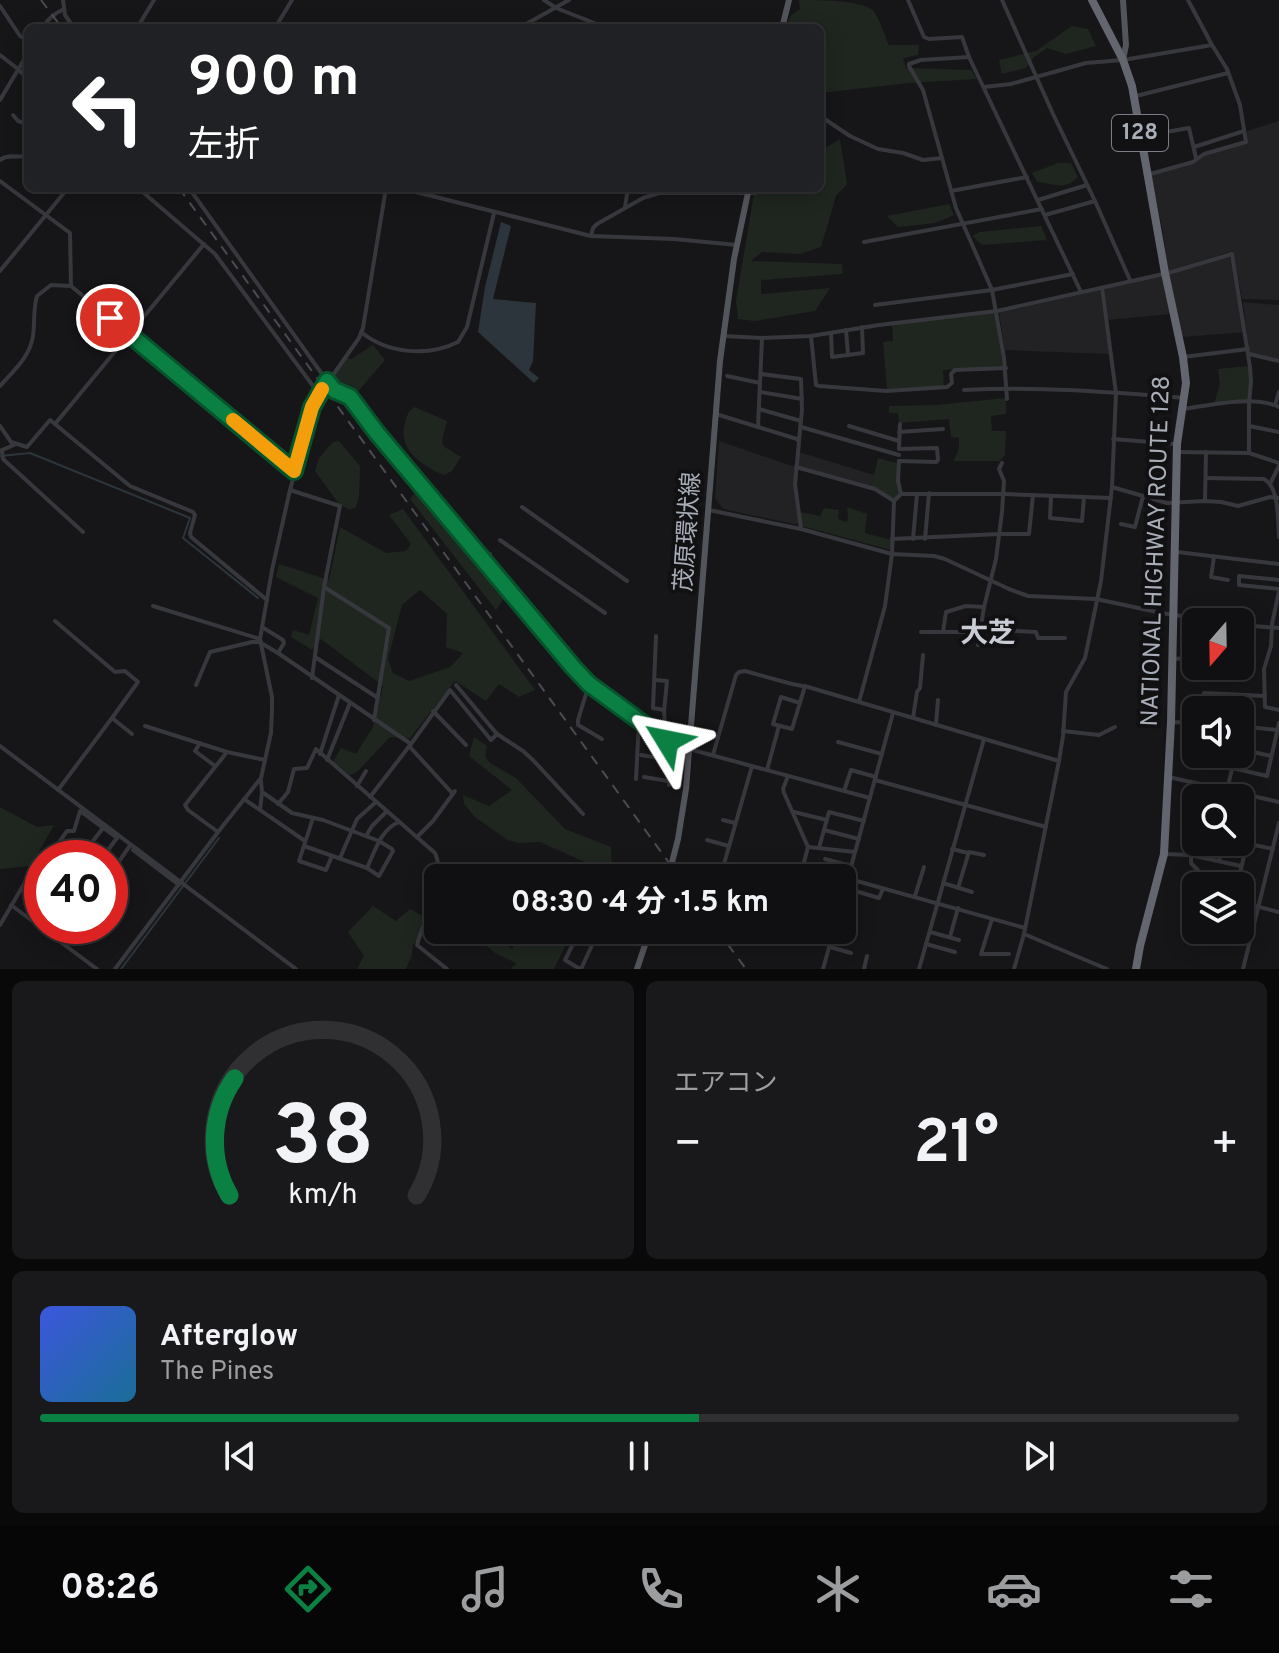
<!DOCTYPE html>
<html lang="ja">
<meta charset="utf-8">
<style>
:root{--surface:#101012;--page:#19191b;--text:#f1f3f6;--muted:#9c9d9f;--line:#303032;--accent:#0b8043}
body{margin:0;font-family:Overpass,"Noto Sans JP",sans-serif;background:var(--page);color:var(--text);height:100vh;display:flex;flex-direction:column;font-size:30px;white-space:nowrap}
*{box-sizing:border-box;margin:0}
p{font-size:26px;color:var(--muted)}
.icon{flex:none;width:44px;height:44px;fill:none;stroke:currentColor;stroke-width:2;stroke-linecap:round;stroke-linejoin:round}
.map{position:relative;height:969px;overflow:hidden}
.panel{display:flex;flex-direction:column;gap:12px;padding:12px;background:#09090a;flex:1}
.panel>*{flex:none}
.banner{position:absolute;left:24px;top:24px;width:800px;height:168px;border-radius:12px;box-shadow:0 4px 20px #0003,0 0 0 2px var(--line);background:#202124;color:#fff;overflow:hidden}
.needle{width:52px;rotate:200deg}
.buttons{position:absolute;left:1182px;top:608px;display:grid;gap:16px}
.buttons a{display:grid;place-items:center;width:72px;height:72px;border-radius:12px;background:var(--surface);box-shadow:0 4px 20px #0003,0 0 0 2px var(--line);font-size:40px}
.speed{position:absolute;left:24px;top:840px;display:flex;gap:16px;font-size:40px;font-weight:700;text-align:center}
.speed>*{display:grid;place-content:center;width:104px;height:104px;border-radius:50%;background:var(--surface);box-shadow:0 4px 20px #0003,0 0 0 2px var(--line);line-height:1}
.speed .limit{border:12px solid #d22;background:#fff;color:#111}
.pin{position:absolute;display:grid;place-items:center;width:68px;height:68px;color:#fff;margin:-34px;border:4px solid #fff;border-radius:50%;box-shadow:0 2px 8px #0007}
.me{position:absolute;width:88px;margin:-44px;rotate:305deg;stroke-linejoin:round;filter:drop-shadow(0 0 6px #0008)}
.turn{display:flex;align-items:center;gap:28px;height:168px;padding:0 32px;font-size:36px}
.turn .icon{width:104px;height:104px;stroke-width:2.5}
.turn b{display:block;font-size:56px;line-height:68px}
.big{font-size:60px;font-weight:700;line-height:1.1}
.panel .widget{flex:1;display:flex;flex-direction:column;justify-content:center;gap:12px;min-width:0;padding:0 28px;border-radius:12px;background:var(--page)}
.panel .dial{align-items:center;gap:0}
.dial svg{height:208px;overflow:visible;fill:none;stroke:var(--line);stroke-width:7;stroke-linecap:round;text-anchor:middle}
.dial text{fill:var(--text);stroke:none}
.song{display:flex;align-items:center;gap:24px}
.cover{width:96px;height:96px;border-radius:12px;background:linear-gradient(135deg,hsl(230 70% 55%),hsl(200 70% 35%))}
.played{height:8px;border-radius:4px;background:linear-gradient(90deg,var(--accent) 55%,var(--line) 55%)}
.keys{display:flex;justify-content:space-around;direction:ltr}
.heat{display:flex;justify-content:space-between;align-items:center;font-size:44px;direction:ltr}
.panel .tiles{flex:1;display:grid;gap:12px;grid-template-columns:1fr 1fr}
.widget:last-child{grid-column:span 2}
.trip{position:absolute;left:424px;top:864px;width:432px;height:80px;border-radius:12px;background:var(--surface);box-shadow:0 4px 20px #0003,0 0 0 2px var(--line);font-weight:700;line-height:80px;text-align:center}
.tab-bar{display:flex;height:128px;justify-content:space-around;align-items:center;background:#060607;color:var(--muted)}
.tab-bar .icon{width:56px;height:56px}
.tab-bar .selected{color:var(--accent)}
.tab-bar b{font-size:36px;color:var(--text)}
.map>svg:first-child{display:block}
.built{fill:#222225}
.green{fill:#1e261f;fill-rule:evenodd}
.water{fill:#2c353c}
.lines{fill:none;stroke-linecap:round;stroke-linejoin:round}
.stream{stroke:#2c353c;stroke-width:2}
.minor{stroke:#37383d;stroke-width:4}
.major{stroke:#53555c;stroke-width:6}
.highway{stroke:#63666e;stroke-width:8}
.rail{stroke:#4a4c52;stroke-width:2;stroke-dasharray:10 8;stroke-linecap:butt}
.route-casing{stroke:#07532c;stroke-width:20}
.route{stroke:#0b8043;stroke-width:14}
.slow{stroke:#f59e0b;stroke-width:14}
.labels{text-anchor:middle;dominant-baseline:central;stroke-width:8;stroke-linejoin:round;paint-order:stroke}
.shield{fill:#111113;stroke:#7b7e86;stroke-width:2}
.shield-label{font-size:22px;font-weight:bold;fill:#a8adb8}
.street-label{font-size:24px;fill:#a8adb8;stroke:#111113}
.quarter-label{font-size:28px;font-weight:bold;fill:#c9ccd4;stroke:#111113}
</style>
<div class="map">
<svg width="1279" height="969" viewBox="0 0 1279 969">
<rect width="100%" height="100%" fill="#161618"/>
<g class="built">
<path d="M1279,121V300L1242,299L1233,251L1168,271L1163,232L1151,175L1197,160L1203,156L1247,144V131Z"/>
<path d="M1228,257L1231,258L1245,332L1182,337L1169,276L1170,274Z"/>
<path d="M1163,275L1171,314L1107,320L1104,291L1105,288Z"/>
<path d="M1098,290L1100,291L1109,354L1005,350L999,313Z"/>
<path d="M1243,302L1279,305V360L1249,352Z"/>
<path d="M719,441L795,467V500L799,525L723,509L715,498Z"/>
<path d="M799,452L874,475L871,487L797,466Z"/>
</g>
<g class="green">
<path d="M799,0C819,0 860,0 873,10C880,20 884,34 889,45H919L918,55L903,58L906,68L971,70L977,79L909,83L820,93V28H785L791,15L800,9Z"/>
<path d="M1072,26L1088,29L1096,46L1066,54L1047,48L1034,57L1026,68L1002,74L999,60L1036,51Z"/>
<path d="M840,139L847,184L836,196L821,247L800,254L762,252L751,261L842,264L843,274L761,280V294L830,288L815,311L755,321L738,319L736,301L755,188H820V151Z"/>
<path d="M1058,163H1071L1078,177C1063,192 1054,183 1037,182L1032,173Z"/>
<path d="M949,204L954,215L935,223L898,227L887,216Z"/>
<path d="M1041,226L1047,240L982,245L972,236L980,232Z"/>
<path d="M996,313L1003,367L943,370L944,386L887,389L883,342L893,341L892,324Z"/>
<path d="M373,345L385,360L354,396L341,392L331,384L330,381L347,357L351,359Z"/>
<path d="M1249,366V400L1214,404L1220,384L1218,369Z"/>
<path d="M1006,398V414L991,416L992,431H1006L1005,455L1000,461H954L959,448V438L951,437L949,419L899,423L898,413H889V406L936,405Z"/>
<path d="M415,407L447,421C440,449 438,442 461,457L452,471L444,475C422,466 397,449 405,423C407,415 408,411 415,407Z"/>
<path d="M339,441L360,466L359,496L356,507L350,510L339,504L315,471L319,458L333,442Z"/>
<path d="M878,458L897,463V485L900,494L894,499L871,487Z"/>
<path d="M417,490L507,594L496,610L410,499Z"/>
<path d="M847,507L867,514L865,533L891,540V550L802,526L800,512L820,516L824,508L839,510L838,519L847,522L848,516Z"/>
<path d="M403,509L535,690L519,697L499,684L486,701L455,681L410,738L390,737L357,772L350,775L333,762L341,748L356,754L373,727L383,686L321,639L312,650L291,637L293,630L309,635L318,598L276,577L279,564L329,580L340,527L386,553L406,551L411,544L389,515ZM420,590L447,614L446,647L463,653L450,667L409,681L393,673L388,659L402,605Z"/>
<path d="M474,737L487,746L485,756L490,763L516,778L565,829L611,847L612,874L540,842L519,843L508,840L476,818L464,804L463,795L489,806L512,790L469,756Z"/>
<path d="M0,807L37,827L54,825L31,866L0,869Z"/>
<path d="M373,906L396,921L410,909L423,916L431,927L413,944L412,954L406,969H357L364,956L348,932Z"/>
<path d="M468,930H484L512,949L523,930H573L554,969H511L516,963L495,953Z"/>
</g>
<path class="water" d="M501,222L511,226L493,299L536,303L533,361L529,370L539,378L534,383L478,332L485,287Z"/>
<g class="lines">
<g class="stream">
<path d="M0,456L30,453L190,518L183,538L258,598"/>
<path d="M121,969L219,838"/>
</g>
<g class="minor">
<path d="M63,0L65,15L74,28"/>
<path d="M544,0L556,8L607,28"/>
<path d="M908,0L924,37L929,39L962,37L969,57L1081,292"/>
<path d="M1002,0L1053,114L1095,201L1130,280"/>
<path d="M0,6L20,36L28,40"/>
<path d="M43,28C48,18 54,14 64,9"/>
<path d="M137,28L154,0"/>
<path d="M275,28L292,0"/>
<path d="M519,28L569,0"/>
<path d="M0,55L18,69L28,79"/>
<path d="M969,57L921,60L909,64V66L923,90L956,208L992,290L1004,358L1007,399"/>
<path d="M984,87L1011,84L1086,63L1123,60L1212,45"/>
<path d="M1136,96L1228,73"/>
<path d="M0,100L28,53"/>
<path d="M13,115L18,121L28,124"/>
<path d="M820,116L850,136L878,149L903,153L923,160L942,158"/>
<path d="M1143,136L1189,128L1196,158"/>
<path d="M1194,147L1244,131"/>
<path d="M28,156V137"/>
<path d="M0,160C8,153 19,159 28,155"/>
<path d="M1150,174L1193,162L1204,154L1246,142L1240,105L1227,69L1212,45L1188,0"/>
<path d="M0,181L70,233L71,286L294,471"/>
<path d="M138,188L215,254L319,394"/>
<path d="M189,188L327,381L334,390L350,397L377,433L557,650L589,684L662,739L689,749L870,798"/>
<path d="M400,188L591,236L674,239L737,245"/>
<path d="M951,191L1027,177"/>
<path d="M1038,200L1087,185"/>
<path d="M625,207L628,188"/>
<path d="M1045,215L1095,201"/>
<path d="M591,236L593,228L597,224L643,198L659,193H755"/>
<path d="M864,242L1042,209"/>
<path d="M0,271L68,188"/>
<path d="M875,305L992,290L1073,274"/>
<path d="M846,330L848,355"/>
<path d="M361,332C388,354 428,357 458,342L467,327L494,213"/>
<path d="M831,333L832,357L863,353L862,327"/>
<path d="M724,336L762,338L811,336L879,325L997,311L1168,273L1232,254L1250,367L1251,381L1249,404V453"/>
<path d="M811,336L816,385L819,386L886,391L947,387L952,383L951,374L955,370L1006,368"/>
<path d="M762,338L758,427L797,439L799,442L795,484L801,529"/>
<path d="M1249,354L1279,361"/>
<path d="M1183,357L1248,349"/>
<path d="M761,374L801,379L802,410L799,440"/>
<path d="M727,376L760,383"/>
<path d="M0,386C13,371 30,357 33,336C35,322 33,309 37,296L51,285L71,286"/>
<path d="M964,390C1037,386 1111,392 1185,398"/>
<path d="M761,392L802,399"/>
<path d="M1275,405L1279,392"/>
<path d="M759,409L801,421"/>
<path d="M1183,409C1210,405 1255,395 1279,407"/>
<path d="M716,414L758,427"/>
<path d="M55,424L204,244"/>
<path d="M0,426L11,442L27,447L50,420L130,486L193,512L195,515L190,533L191,537L267,600"/>
<path d="M849,426L899,441"/>
<path d="M1249,426L1279,432"/>
<path d="M801,427L899,455"/>
<path d="M899,432L943,429"/>
<path d="M1113,439L1175,444"/>
<path d="M899,448L900,424"/>
<path d="M0,451L16,444"/>
<path d="M2,451L3,459L83,532"/>
<path d="M1177,452L1249,453L1279,463"/>
<path d="M899,461L936,462L938,460L937,448L899,449"/>
<path d="M899,461L898,481L901,494"/>
<path d="M796,467L875,489L894,501"/>
<path d="M1206,478L1264,479C1279,487 1278,519 1279,537"/>
<path d="M1271,482L1279,466"/>
<path d="M1112,487L1167,503L1205,501L1221,502L1238,506L1270,497L1279,498"/>
<path d="M290,490L340,506L324,587L312,678"/>
<path d="M1051,496L1050,518L1082,521L1084,497"/>
<path d="M1205,501L1206,452"/>
<path d="M522,507L627,581"/>
<path d="M709,510L801,529L892,554L934,556L945,559L1009,589L1028,596L1096,599L1162,613L1219,622"/>
<path d="M1121,524L1135,527L1143,496"/>
<path d="M892,539L999,534H1029L1033,495"/>
<path d="M913,539L917,494"/>
<path d="M925,539L929,493"/>
<path d="M500,540L605,613"/>
<path d="M1177,552L1279,564"/>
<path d="M1214,557L1211,577L1228,580"/>
<path d="M485,561L490,554"/>
<path d="M1279,580L1239,576V585L1279,589"/>
<path d="M324,587L389,628L374,720"/>
<path d="M1279,591L1272,624L1271,646L1264,669L1265,707L1279,710"/>
<path d="M153,606L260,639"/>
<path d="M55,621L115,672L125,671L138,682L112,718"/>
<path d="M1240,625L1279,628"/>
<path d="M262,627L283,640L284,643L278,653"/>
<path d="M980,629L1036,632L1038,638H1065"/>
<path d="M921,632H978"/>
<path d="M943,632L946,612L966,606L984,607"/>
<path d="M656,636L653,708L664,710"/>
<path d="M261,643L278,653L411,744"/>
<path d="M978,645L984,607L996,559L1002,512L1004,481L999,469L1002,463"/>
<path d="M315,657L378,698"/>
<path d="M1175,659L1196,657"/>
<path d="M655,680L667,681L664,711L669,785"/>
<path d="M589,684L578,720V725L602,739"/>
<path d="M196,685L210,652L252,642H261"/>
<path d="M456,685L497,734"/>
<path d="M859,702L885,606L892,554L894,501L901,494H1004L1111,498"/>
<path d="M800,703L781,697L773,724L792,729L805,686"/>
<path d="M1204,708V693L1265,696"/>
<path d="M1228,710V694"/>
<path d="M433,711L466,745"/>
<path d="M913,718L917,692L920,688L923,655"/>
<path d="M1171,722L1196,723"/>
<path d="M936,725L938,700"/>
<path d="M145,726L227,752L265,760"/>
<path d="M1240,726L1277,730"/>
<path d="M1246,726L1248,695"/>
<path d="M1063,731L1099,735L1115,727"/>
<path d="M838,742L882,754"/>
<path d="M200,743L195,751L215,766"/>
<path d="M0,746L296,969"/>
<path d="M409,746L453,794"/>
<path d="M1240,749L1271,756"/>
<path d="M320,754L339,695"/>
<path d="M1206,754V762L1267,776L1279,723"/>
<path d="M641,755L666,759"/>
<path d="M713,755L736,675L739,672L745,671L792,684L808,687L1059,761"/>
<path d="M327,760L350,703"/>
<path d="M767,770L779,726"/>
<path d="M788,776L783,789L784,793L808,847L803,866L802,878"/>
<path d="M644,777L668,781"/>
<path d="M636,779L639,722"/>
<path d="M1169,779L1173,778L1279,802"/>
<path d="M875,780L1046,827"/>
<path d="M261,781L262,792L292,813L323,820L379,841L392,849L393,851L379,876L367,868"/>
<path d="M357,786L366,771"/>
<path d="M58,790L112,718L132,734"/>
<path d="M844,791L851,770L876,777"/>
<path d="M370,797L411,744L450,690L491,740L497,734L523,751L533,760L583,814"/>
<path d="M1225,798L1232,769"/>
<path d="M244,799L305,841"/>
<path d="M278,804L288,792L294,769L307,768L316,749L435,853C448,883 424,917 417,945L447,969"/>
<path d="M1196,809L1192,808L1191,863L1213,886"/>
<path d="M260,810L262,793"/>
<path d="M794,812L827,820"/>
<path d="M313,818L299,861L326,870L332,856"/>
<path d="M723,820L735,823"/>
<path d="M824,830L859,839"/>
<path d="M218,832L188,810L185,805L227,752"/>
<path d="M366,836L372,826L387,811"/>
<path d="M417,837L433,821L455,791"/>
<path d="M707,840L729,846"/>
<path d="M1240,842L1273,849"/>
<path d="M304,846L367,868C375,851 381,829 399,822"/>
<path d="M808,847L855,852"/>
<path d="M819,848L829,812L864,821"/>
<path d="M952,849L968,853"/>
<path d="M133,850L179,885"/>
<path d="M1164,854L1190,855L1241,866"/>
<path d="M48,858L67,831H74L80,811L117,838"/>
<path d="M80,858L103,828"/>
<path d="M102,858L117,838"/>
<path d="M340,858L357,819L376,802"/>
<path d="M825,859L851,866"/>
<path d="M1219,861L1224,842"/>
<path d="M803,866L1025,928"/>
<path d="M110,874L129,847"/>
<path d="M720,878L752,766"/>
<path d="M943,883L972,892"/>
<path d="M1237,886L1252,822L1240,819"/>
<path d="M845,888L879,898L883,889"/>
<path d="M958,888L969,852L984,855"/>
<path d="M915,896L924,867"/>
<path d="M842,900L893,713"/>
<path d="M1240,902L1279,912"/>
<path d="M11,905L97,969"/>
<path d="M992,919L981,954H1009"/>
<path d="M842,922L855,925"/>
<path d="M0,925L34,867L42,858"/>
<path d="M807,930L832,937"/>
<path d="M1208,931L1210,930"/>
<path d="M930,932L959,940"/>
<path d="M1024,934L1107,969"/>
<path d="M950,937L958,908"/>
<path d="M926,944L955,952"/>
<path d="M830,947L851,953"/>
<path d="M115,969L218,832L261,778L271,733L272,710V697L260,639L272,570L290,490L314,402L359,338L363,328L386,188"/>
<path d="M580,969L565,960L580,930"/>
<path d="M581,969L599,930"/>
<path d="M823,969L834,930"/>
<path d="M864,969L867,956"/>
<path d="M919,969L984,739"/>
<path d="M1014,969L1024,934L1059,761L1063,736L1066,692L1085,658L1101,581L1112,487L1116,393L1102,288"/>
<path d="M1243,969L1279,823"/>
</g>
<g class="major">
<path d="M782,28L789,0"/>
<path d="M1123,60L1126,45L1123,0"/>
<path d="M668,878L678,839L686,789L720,361L734,259L749,188"/>
<path d="M637,969L650,930"/>
</g>
<path class="highway" d="M1092,0L1123,60L1132,86L1165,273L1183,357L1186,383L1177,444L1171,722L1164,854L1140,946L1136,969"/>
<g class="rail">
<path d="M41,0L62,28"/>
<path d="M179,188L680,878"/>
<path d="M717,930L746,969"/>
</g>
</g>
<g class="lines">
<defs>
<path id="route" d="M110,318L294,471L312,407L327,381L334,390L350,397L377,433L573,667L589,684L667,741"/>
</defs>
<use href="#route" class="route-casing"/>
<use href="#route" class="route"/>
<path class="slow" d="M233,420L294,471L312,407L322,389"/>
</g>
<g class="labels">
<rect class="shield" x="1112" y="115" width="56" height="36" rx="6"/>
<g class="shield-label">
<text x="1140" y="133">128</text>
</g>
<g class="street-label">
<text transform="translate(689 532) rotate(-86)">茂原環状線</text>
<text transform="translate(1157 551) rotate(-88)">NATIONAL HIGHWAY ROUTE 128</text>
</g>
<g class="quarter-label">
<text x="988" y="635">大芝</text>
</g>
</g>
</svg>
<div class="buttons">
<a><svg class="needle" viewBox="-14 -14 28 28"><path d="M0-13l5 13h-10z" fill="#e53935"/><path d="M0 13l5-13h-10z" fill="#9c9d9f"/></svg></a>
<a><svg class="icon" aria-label="sound" viewBox="0 0 24 24"><path d="M4 9h4l5-4v14l-5-4H4zM17 9q2 3 0 6"/></svg></a>
<a><svg class="icon" aria-label="search" viewBox="0 0 24 24"><circle cx="10" cy="10" r="6"/><path d="M15 15l6 6"/></svg></a>
<a><svg class="icon" aria-label="layers" viewBox="0 0 24 24"><path d="M12 4l9 5-9 5-9-5zM3 14l9 5 9-5"/></svg></a>
</div>
<div class="speed"><div class="limit">40</div></div>
<div class="pin" style="left:110px;top:318px;background:#d93025"><svg class="icon" aria-label="arrive" viewBox="0 0 24 24"><path d="M6 21V4h12l-3 4 3 4H6"/></svg></div>
<svg class="me" style="left:667px;top:741px" viewBox="-20 -20 40 40"><path d="M0-17L14 15 0 8-14 15z" fill="#0b8043" stroke="#fff" stroke-width="4"/></svg>
<div class="trip">08:30 · 4 分 · 1.5 km</div>
<div class="banner">
<div class="turn"><svg class="icon" aria-label="left" viewBox="0 0 24 24"><path d="M17 20v-9H6M10 6l-5 5 5 5"/></svg><div><b>900 m</b>左折</div></div>
</div>
</div>
<section class="panel">
<div class="tiles">
<div class="widget dial"><svg viewBox="0 0 100 80">
<path d="M14 69A42 42 0 1 1 86 69"/>
<path d="M14 69A42 42 0 0 1 16 24" stroke="#0b8043"/>
<text x="50" y="56" font-size="32" font-weight="700">38</text>
<text x="50" y="72" font-size="11">km/h</text>
</svg></div>
<div class="widget"><p>エアコン</p>
<div class="heat"><a>−</a><b class="big">21°</b><a>+</a></div>
</div>
<div class="widget">
<div class="song"><i class="cover"></i><div><b>Afterglow</b><p>The Pines</p></div></div>
<div class="played"></div>
<div class="keys"><svg class="icon" aria-label="previous" viewBox="0 0 24 24"><path d="M18 5L8 12l10 7zM5 5v14"/></svg><svg class="icon" aria-label="pause" viewBox="0 0 24 24"><path d="M8 5v14M16 5v14"/></svg><svg class="icon" aria-label="next" viewBox="0 0 24 24"><path d="M6 5l10 7-10 7zM19 5v14"/></svg></div>
</div>
</div>
</section>
<nav class="tab-bar">
<b>08:26</b>
<svg class="icon selected" aria-label="directions" viewBox="0 0 24 24"><path d="M12 3l9 9-9 9-9-9zM9 14v-3h6M13 9l2 2-2 2"/></svg>
<svg class="icon" aria-label="music" viewBox="0 0 24 24"><path d="M9 18V5l10-2v13"/><circle cx="6" cy="18" r="3"/><circle cx="16" cy="16" r="3"/></svg>
<svg class="icon" aria-label="phone" viewBox="0 0 24 24"><path d="M5 4h4l2 5-3 2q2 4 5 5l2-3 5 2v4C11 20 4 13 5 4z"/></svg>
<svg class="icon" aria-label="climate" viewBox="0 0 24 24"><path d="M12 3v18M4 7l16 10M4 17L20 7"/></svg>
<svg class="icon" aria-label="car" viewBox="0 0 24 24"><path d="M5 17H2v-5l4-1 3-4h7l3 4 3 1v5h-3M9 17h6M6 11h13"/><circle cx="7" cy="17" r="2"/><circle cx="17" cy="17" r="2"/></svg>
<svg class="icon" aria-label="filters" viewBox="0 0 24 24"><path d="M4 7h16M4 17h16"/><circle cx="9" cy="7" r="2"/><circle cx="15" cy="17" r="2"/></svg>
</nav>
